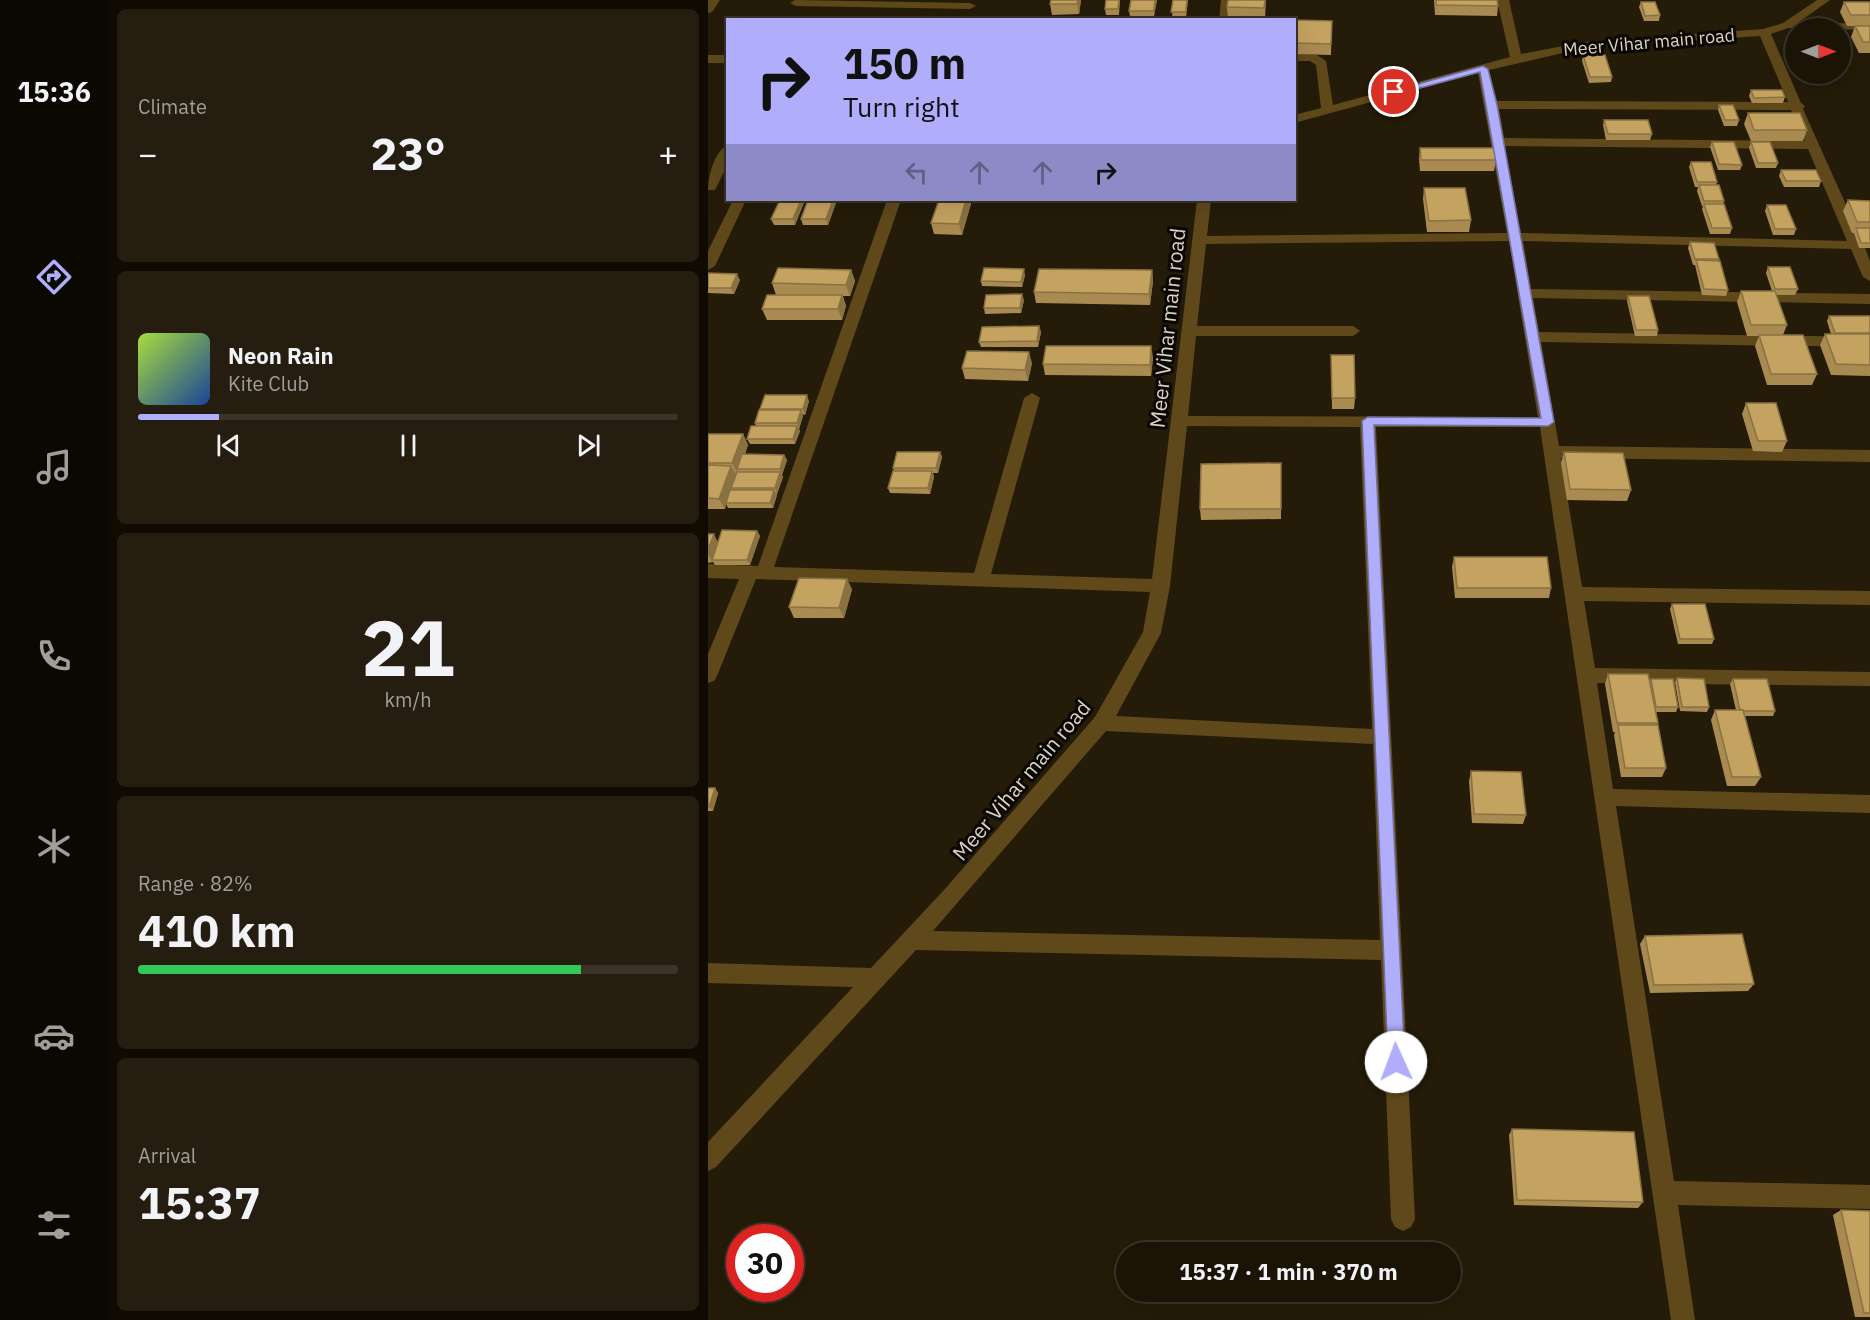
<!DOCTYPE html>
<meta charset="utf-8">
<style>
:root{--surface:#1b1406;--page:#241d10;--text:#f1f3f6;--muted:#a09e9b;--line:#393328;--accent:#b0aefa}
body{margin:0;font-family:"IBM Plex Sans",sans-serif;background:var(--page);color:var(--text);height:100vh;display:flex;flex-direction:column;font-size:22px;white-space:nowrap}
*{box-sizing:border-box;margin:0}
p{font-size:20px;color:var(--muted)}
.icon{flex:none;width:33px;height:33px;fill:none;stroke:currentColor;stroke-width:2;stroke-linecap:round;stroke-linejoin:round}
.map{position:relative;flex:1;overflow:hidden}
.side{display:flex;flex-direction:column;gap:9px;padding:9px;background:#0f0b03;width:600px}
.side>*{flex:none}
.banner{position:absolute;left:18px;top:18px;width:570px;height:183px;border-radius:0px;box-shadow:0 6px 24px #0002,0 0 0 2px var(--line);background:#b0aefa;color:#111;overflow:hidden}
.needle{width:39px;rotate:90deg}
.buttons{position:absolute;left:1077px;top:18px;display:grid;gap:12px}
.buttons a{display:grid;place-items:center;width:66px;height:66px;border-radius:50%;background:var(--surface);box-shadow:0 6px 24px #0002,0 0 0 2px var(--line);font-size:30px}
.speed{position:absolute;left:18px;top:1224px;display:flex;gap:12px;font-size:30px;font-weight:700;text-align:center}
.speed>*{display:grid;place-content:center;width:78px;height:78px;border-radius:50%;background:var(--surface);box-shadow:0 6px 24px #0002,0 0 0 2px var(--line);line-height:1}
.speed .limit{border:9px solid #d22;background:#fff;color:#111}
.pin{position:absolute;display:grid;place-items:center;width:51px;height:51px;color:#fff;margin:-26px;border:3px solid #fff;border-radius:50%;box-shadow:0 2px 6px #0007}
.me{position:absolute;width:66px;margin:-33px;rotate:358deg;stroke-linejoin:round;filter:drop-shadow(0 0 4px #0008)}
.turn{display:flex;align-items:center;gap:21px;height:126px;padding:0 18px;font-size:27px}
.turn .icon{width:78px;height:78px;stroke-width:2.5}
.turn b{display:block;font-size:42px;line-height:51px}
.lanes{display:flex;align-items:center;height:57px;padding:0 18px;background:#0003;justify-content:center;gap:30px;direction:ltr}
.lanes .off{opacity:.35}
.big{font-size:45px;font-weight:700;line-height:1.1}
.side .card{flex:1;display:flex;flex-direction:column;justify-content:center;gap:9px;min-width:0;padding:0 21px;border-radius:9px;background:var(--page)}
.side .dial{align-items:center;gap:0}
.dial b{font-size:78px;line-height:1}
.song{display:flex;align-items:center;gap:18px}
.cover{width:72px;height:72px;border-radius:9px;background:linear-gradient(135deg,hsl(80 70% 55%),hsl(220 70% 35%))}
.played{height:6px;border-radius:3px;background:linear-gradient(90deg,var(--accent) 15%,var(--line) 15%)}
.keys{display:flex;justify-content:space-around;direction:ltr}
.heat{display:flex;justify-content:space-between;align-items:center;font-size:33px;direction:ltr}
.charge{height:9px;border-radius:4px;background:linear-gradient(90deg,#34c759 82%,var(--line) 0)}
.trip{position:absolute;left:408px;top:1242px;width:345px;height:60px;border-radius:30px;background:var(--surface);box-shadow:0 6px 24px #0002,0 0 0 2px var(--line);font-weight:700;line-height:60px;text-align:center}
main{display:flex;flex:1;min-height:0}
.tabs{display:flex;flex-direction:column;width:108px;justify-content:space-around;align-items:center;background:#0b0802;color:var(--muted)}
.tabs .icon{width:42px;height:42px}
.tabs .active{color:var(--accent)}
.tabs b{font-size:27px;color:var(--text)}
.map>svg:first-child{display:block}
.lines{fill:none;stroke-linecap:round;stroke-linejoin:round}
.street{fill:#5f491b;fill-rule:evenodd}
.wall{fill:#a98b52}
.shaded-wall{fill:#897142}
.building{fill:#c4a25f;stroke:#897142;stroke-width:1.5}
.route{fill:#b0aefa;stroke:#7271a2;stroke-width:1.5}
.labels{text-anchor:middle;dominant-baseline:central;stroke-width:6;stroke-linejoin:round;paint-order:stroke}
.far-street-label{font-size:18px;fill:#d8d2c6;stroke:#0a0602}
.street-label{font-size:21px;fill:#d8d2c6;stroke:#0a0602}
</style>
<main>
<nav class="tabs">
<b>15:36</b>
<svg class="icon active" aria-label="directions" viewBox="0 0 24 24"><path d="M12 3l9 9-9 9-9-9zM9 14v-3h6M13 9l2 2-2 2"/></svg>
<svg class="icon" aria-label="music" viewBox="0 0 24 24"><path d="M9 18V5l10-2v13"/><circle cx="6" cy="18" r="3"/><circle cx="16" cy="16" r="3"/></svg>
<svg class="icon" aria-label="phone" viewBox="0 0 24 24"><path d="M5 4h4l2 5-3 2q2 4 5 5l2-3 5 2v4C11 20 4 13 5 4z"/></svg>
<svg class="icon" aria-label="climate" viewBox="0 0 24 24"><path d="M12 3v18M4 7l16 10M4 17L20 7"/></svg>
<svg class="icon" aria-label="car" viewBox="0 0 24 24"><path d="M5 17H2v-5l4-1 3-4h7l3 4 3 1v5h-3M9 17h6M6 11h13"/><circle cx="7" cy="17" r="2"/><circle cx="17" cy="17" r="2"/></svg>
<svg class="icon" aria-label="filters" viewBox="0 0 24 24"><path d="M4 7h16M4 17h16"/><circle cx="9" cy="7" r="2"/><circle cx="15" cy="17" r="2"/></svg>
</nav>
<section class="side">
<div class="card"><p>Climate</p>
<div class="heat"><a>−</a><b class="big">23°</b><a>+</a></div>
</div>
<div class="card">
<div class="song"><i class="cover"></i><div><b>Neon Rain</b><p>Kite Club</p></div></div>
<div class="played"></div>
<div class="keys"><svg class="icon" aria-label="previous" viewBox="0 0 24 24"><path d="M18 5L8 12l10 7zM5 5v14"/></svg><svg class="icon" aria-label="pause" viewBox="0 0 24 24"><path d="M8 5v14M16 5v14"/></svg><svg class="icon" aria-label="next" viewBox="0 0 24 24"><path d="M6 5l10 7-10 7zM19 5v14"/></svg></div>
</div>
<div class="card dial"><b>21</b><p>km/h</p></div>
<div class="card"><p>Range · 82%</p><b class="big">410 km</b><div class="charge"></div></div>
<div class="card"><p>Arrival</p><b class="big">15:37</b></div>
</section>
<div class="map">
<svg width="1162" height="1320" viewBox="0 0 1162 1320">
<rect width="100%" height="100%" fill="#241b08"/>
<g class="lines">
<g class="street">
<path d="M0,0H12L4,12L0,13Z"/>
<path d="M87,0L262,3L268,6L262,9L88,6L82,3Z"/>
<path d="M513,0H525L523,20H511Z"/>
<path d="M789,0H801L813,54L876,42L1055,29L1075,23L1109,0H1122L1091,22L1162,24V30L1080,28L1063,34L1093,103L1097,106L1095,109L1156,245L1162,261V281L1155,277L1143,249L815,241L823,289L1162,294V304L825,298L831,332L1162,337V347L833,342L851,446L1162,450V462L853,458L874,587L1162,591V605L876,601L887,668L1162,672V686L889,683L905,789L1162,795V813L908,806L966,1181L1162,1185V1209L970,1205L987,1320H963L832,427H668L707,1219L703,1227L695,1231L687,1227L683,1219L673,960L208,950L8,1167L0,1171V1142L145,987L0,983V963L163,968L236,890L387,717L435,632L442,592L48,579L9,676L6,681L0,683V654L31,579L0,578V564L50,566L179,200H193L66,567L266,573L316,398L324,393L332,398L283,574L444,579L489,200H503L499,236L799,233L770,73L586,123V115L613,108L608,65L602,61H586V53L609,55L618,61L625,105L802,57ZM1052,36L1080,102L789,101L781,70L876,48ZM791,109L1083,110L1097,141L796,138ZM797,146L1100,149L1139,241L813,233ZM801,241L830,417L480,416L488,336H645L652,331L645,326H489L498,244ZM479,426L652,427L664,729L408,716L453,633L462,586ZM398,731L665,744L672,940L225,931Z"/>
<rect x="0" y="55" width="20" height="8"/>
<path d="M20,145V164L7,190H0C0,177 6,151 20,145Z"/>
<path d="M25,200H38L7,266L0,270V251Z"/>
</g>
</g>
<g class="wall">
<path d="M373,0L371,14L344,15L342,4Z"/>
<path d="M398,0H412L411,15H398L397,9Z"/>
<path d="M423,0H449L446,16H422L421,11Z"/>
<path d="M465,0H480L478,18H464Z"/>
<path d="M558,0L557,18H520L519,7Z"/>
<path d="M726,0H789L790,6L789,16L727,15Z"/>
<path d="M933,2L952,15L951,21H936L931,7Z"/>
<path d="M1136,2H1162V26H1139L1132,12Z"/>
<path d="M586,20L624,21L623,55L586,54Z"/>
<path d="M1147,26H1162V53H1151L1143,37Z"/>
<path d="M875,55L904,77L903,82L881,83L874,61Z"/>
<path d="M1043,90L1077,97L1075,103H1044L1041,96Z"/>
<path d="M1011,105L1031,120L1029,126H1016L1010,110Z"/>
<path d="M1040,113L1099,130L1095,141H1043L1036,124Z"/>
<path d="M896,120L944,134L942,140H898L895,125Z"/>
<path d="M1004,142L1034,165L1032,170H1010L1002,147Z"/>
<path d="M1043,142L1070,163L1068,168H1048L1041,148Z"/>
<path d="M712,148L788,160L786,171H712L711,159Z"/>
<path d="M983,162L1009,182L1008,185L1016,201L1015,204L1024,228L1022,234H1002L994,209L995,206H994L989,191L990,187H987L981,167Z"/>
<path d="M1073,170L1113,181L1111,187H1076L1071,176Z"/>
<path d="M716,188L763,220L761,232H719L715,199Z"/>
<path d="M72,200H97L87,225H66L63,219Z"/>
<path d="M100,200H129L120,225H95L93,219Z"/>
<path d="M231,200H264L254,235L226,234L223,223Z"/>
<path d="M1140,200L1162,201V248H1151L1146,233H1144L1135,211Z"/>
<path d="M1059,205L1088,229L1086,235H1065L1057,211Z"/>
<path d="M982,242L1011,259L1010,261L1020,290L1018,296L994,295L987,265H985L980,248Z"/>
<path d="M1060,267L1090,289L1087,295H1068L1079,325L1075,335L1109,374L1104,385H1059L1047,346L1051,336H1039L1029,302L1033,291H1064L1058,273Z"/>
<path d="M143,270L147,281L142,296H135L138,306L134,320H59L54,309L96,295H68L64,283Z"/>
<path d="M444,270L445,281L442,305L328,303L326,292Z"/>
<path d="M0,273L32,280L26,294L0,293Z"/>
<path d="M317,275L314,287L274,286L273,281Z"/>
<path d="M920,296L950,330L949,336H927L919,301Z"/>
<path d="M316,300L313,313L277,314L276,308Z"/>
<path d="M1121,316H1162V376L1123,375L1112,345L1117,334H1123L1119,321Z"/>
<path d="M331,326L333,332L330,347H273L271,342Z"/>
<path d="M623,355L647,398L646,409H624Z"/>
<path d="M445,357L443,376L337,375L335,364Z"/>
<path d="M324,363L320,381L257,379L254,368Z"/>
<path d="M101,401L97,415L94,414L95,416L91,429L92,431L87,444H42L39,439L48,426L47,423L53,410L52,409Z"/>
<path d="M1038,403L1079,441L1074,452L1045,451L1034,414Z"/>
<path d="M0,434H35L40,445L37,454L76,455L79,460L74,475L75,477L69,494H68L69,495L65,508H20L18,504L17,509H0Z"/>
<path d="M232,452L234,457L230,473H225L226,477L222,494L182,493L180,488L186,471L185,468Z"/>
<path d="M856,452L923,490L919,501L859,500L853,463Z"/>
<path d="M573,463V519L493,520L492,509Z"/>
<path d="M49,531L52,536L42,565H7L5,562L0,563V534L10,542Z"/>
<path d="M746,557L843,588L841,598H747L744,567Z"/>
<path d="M144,589L136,618H86L81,607Z"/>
<path d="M964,604L1006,639L1004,644H970L962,609Z"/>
<path d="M900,674L942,681L943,679L970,707L968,712H948L950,723L949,725L958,768L954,777H913L906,735L907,732H905L897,684Z"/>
<path d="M969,678L1001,707L999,712L972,711L967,683Z"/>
<path d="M1025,679L1067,711L1065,716H1037L1053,777L1047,786H1019L1003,720L1007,710H1028L1022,684Z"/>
<path d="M763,771L818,815L815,824L764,823L761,781Z"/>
<path d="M0,788H7L10,793L5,811H0Z"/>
<path d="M937,936L1046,984L1040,991L942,993L932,944Z"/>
<path d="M804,1129L935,1202L930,1208L806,1205L801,1135Z"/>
<path d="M1133,1210L1162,1211V1317H1147L1125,1215Z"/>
</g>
<g class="shaded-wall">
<path d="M370,0H373L371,14L369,4Z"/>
<path d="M447,0H449L446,16V11Z"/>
<path d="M93,200H97L87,225L85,219Z"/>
<path d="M125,200H129L120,225L118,219Z"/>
<path d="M258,200H264L254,235L251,224Z"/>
<path d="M316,269L317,275L314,287L313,282Z"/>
<path d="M143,270L147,281L142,296L138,285Z"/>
<path d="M444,270L445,281L442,305L441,294Z"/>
<path d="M29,274L32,280L26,294L23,288Z"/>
<path d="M314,294L316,300L313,313L312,308Z"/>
<path d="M134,295L138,306L134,320L130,309Z"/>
<path d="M331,326L333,332L330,347L329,341Z"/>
<path d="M443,346L445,357L443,376L442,365Z"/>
<path d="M321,352L324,363L320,381L317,370Z"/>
<path d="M99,395L101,401L97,415L95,409Z"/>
<path d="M93,410L95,416L91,429L89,423Z"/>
<path d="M89,426L92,431L87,444L85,439Z"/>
<path d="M35,434L40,445L31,469H29L30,471V474L24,463Z"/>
<path d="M232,452L234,457L230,473L228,468Z"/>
<path d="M76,455L79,460L74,475L72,469Z"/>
<path d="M23,466L29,476L19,503H18V504L17,509L11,499Z"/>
<path d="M224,471L226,477L222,494L220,488Z"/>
<path d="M72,472L75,477L69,494L67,488Z"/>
<path d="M66,490L69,495L65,508L62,503Z"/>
<path d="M49,531L52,536L42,565L39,560Z"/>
<path d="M6,534L11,545L4,560L5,563L0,554V550Z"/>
<path d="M139,579L144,589L136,618L131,608Z"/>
<path d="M7,788L10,793L5,811L1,807Z"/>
</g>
<g class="building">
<path d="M343,0H370L369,4H342Z"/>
<path d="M398,0H411L410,9H397Z"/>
<path d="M423,0H447L446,11H421Z"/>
<path d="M465,0H479L478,12H463Z"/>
<path d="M520,0H557L556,8L519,7Z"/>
<path d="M728,0H789L790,6L728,5Z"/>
<path d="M933,2H947L952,15L937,16Z"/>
<path d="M1136,2H1162V15H1143Z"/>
<path d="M586,20L624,21L623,44L586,43Z"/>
<path d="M1147,26H1162V42H1155Z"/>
<path d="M875,55H897L904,77H882Z"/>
<path d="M1043,90H1074L1077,97L1046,98Z"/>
<path d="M1011,105H1025L1031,120H1017Z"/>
<path d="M1040,113H1092L1099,130H1046Z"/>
<path d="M896,120H940L944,134H900Z"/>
<path d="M1004,142H1026L1034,165L1011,164Z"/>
<path d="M1043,142H1062L1070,163H1050Z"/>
<path d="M712,148H786L788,160H713Z"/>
<path d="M983,162H1003L1009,182H989Z"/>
<path d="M1073,170H1108L1113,181H1078Z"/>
<path d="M991,185H1011L1016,201H996Z"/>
<path d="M716,188H757L763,220L721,221Z"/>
<path d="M72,200H93L85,219H63Z"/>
<path d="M100,200H125L118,219H93Z"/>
<path d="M231,200H258L251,224L223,223Z"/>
<path d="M1140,200L1162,201V222H1149Z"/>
<path d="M996,204H1016L1024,228H1004Z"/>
<path d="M1059,205H1078L1088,229H1067Z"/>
<path d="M1148,228H1162V243H1153Z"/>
<path d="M982,242L1006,243L1011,259H987Z"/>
<path d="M988,260L1012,261L1020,290L996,289Z"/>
<path d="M1060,267H1082L1090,289H1067Z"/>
<path d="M70,268L143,270L138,285L64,283Z"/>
<path d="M276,268L316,269L313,282L273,281Z"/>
<path d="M331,269L444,270L441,294L326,292Z"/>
<path d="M0,273L29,274L23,288H0Z"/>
<path d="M1033,291H1067L1079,325H1043Z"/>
<path d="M314,294L312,308H276L278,295Z"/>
<path d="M59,295H134L130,309H54Z"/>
<path d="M920,296H941L950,330H928Z"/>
<path d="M1121,316H1162V333H1127Z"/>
<path d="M331,326L329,341L271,342L274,327Z"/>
<path d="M1117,334H1162V365L1128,364Z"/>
<path d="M1051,335H1095L1109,374H1063Z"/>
<path d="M338,346H443L442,365L335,364Z"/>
<path d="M259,351L321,352L317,370L254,368Z"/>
<path d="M623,355H646L647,398H624Z"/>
<path d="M57,395H99L95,409H52Z"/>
<path d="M1038,403H1068L1079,441H1050Z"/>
<path d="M51,410H93L89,423H47Z"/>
<path d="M43,426H89L85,439H39Z"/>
<path d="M0,434H35L24,463H0Z"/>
<path d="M189,452H232L228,468H185Z"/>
<path d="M856,452L915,453L923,490L862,489Z"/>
<path d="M34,454L76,455L72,469H29Z"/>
<path d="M573,463V509H492L493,464Z"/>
<path d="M0,465L23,466L11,499L0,498Z"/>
<path d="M185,471H224L220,488H180Z"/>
<path d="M29,472H72L67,488H23Z"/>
<path d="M22,490H66L62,503H18Z"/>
<path d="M14,530L49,531L39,560H4Z"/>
<path d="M0,534H6L0,550Z"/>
<path d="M746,557H839L843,588H749Z"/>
<path d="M91,578L139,579L131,608L81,607Z"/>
<path d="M964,604H997L1006,639H972Z"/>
<path d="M900,674H940L950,723H909Z"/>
<path d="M969,678L996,679L1001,707H974Z"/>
<path d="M943,679H965L970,707H948Z"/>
<path d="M1025,679H1059L1067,711H1035V710H1032Z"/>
<path d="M1007,710H1035L1053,777H1024Z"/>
<path d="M910,725H950L958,768H917Z"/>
<path d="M763,771L813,772L818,815L766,814Z"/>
<path d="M0,788H7L1,807H0Z"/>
<path d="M1034,934L1046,984L946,985L937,936Z"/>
<path d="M804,1129L926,1132L935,1202L809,1200Z"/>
<path d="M1133,1210L1162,1211V1313H1156Z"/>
</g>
<path class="route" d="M775,66L780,69L789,105L846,422L840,426L666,425L697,1062L694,1068L688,1070L682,1068L680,1062L654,421L660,417L833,418L772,72L686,95L681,92Z"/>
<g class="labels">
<g class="far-street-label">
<text transform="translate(941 42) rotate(-5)">Meer Vihar main road</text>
</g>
<g class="street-label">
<text transform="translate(459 328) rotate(-84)">Meer Vihar main road</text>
<text transform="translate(313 780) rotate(-50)">Meer Vihar main road</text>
</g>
</g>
</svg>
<div class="buttons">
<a><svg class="needle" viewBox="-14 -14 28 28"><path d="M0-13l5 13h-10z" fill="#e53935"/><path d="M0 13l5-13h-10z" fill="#a09e9b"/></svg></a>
</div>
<div class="speed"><div class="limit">30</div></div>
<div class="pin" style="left:686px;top:92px;background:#d93025"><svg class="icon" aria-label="arrive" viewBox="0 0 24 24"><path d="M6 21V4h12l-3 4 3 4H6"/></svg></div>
<svg class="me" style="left:688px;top:1062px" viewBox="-20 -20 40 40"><circle r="19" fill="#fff"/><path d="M0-13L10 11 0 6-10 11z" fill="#b0aefa"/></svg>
<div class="trip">15:37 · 1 min · 370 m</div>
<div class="banner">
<div class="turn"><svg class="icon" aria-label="right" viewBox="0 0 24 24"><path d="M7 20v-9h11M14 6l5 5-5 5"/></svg><div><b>150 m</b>Turn right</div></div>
<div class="lanes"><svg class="icon off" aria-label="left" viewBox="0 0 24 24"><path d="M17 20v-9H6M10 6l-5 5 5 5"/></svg><svg class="icon off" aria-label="ahead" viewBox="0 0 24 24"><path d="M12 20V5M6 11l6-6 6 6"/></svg><svg class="icon off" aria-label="ahead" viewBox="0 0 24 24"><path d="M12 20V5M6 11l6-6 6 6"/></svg><svg class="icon" aria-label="right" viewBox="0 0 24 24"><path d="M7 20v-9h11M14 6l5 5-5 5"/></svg></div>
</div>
</div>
</main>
